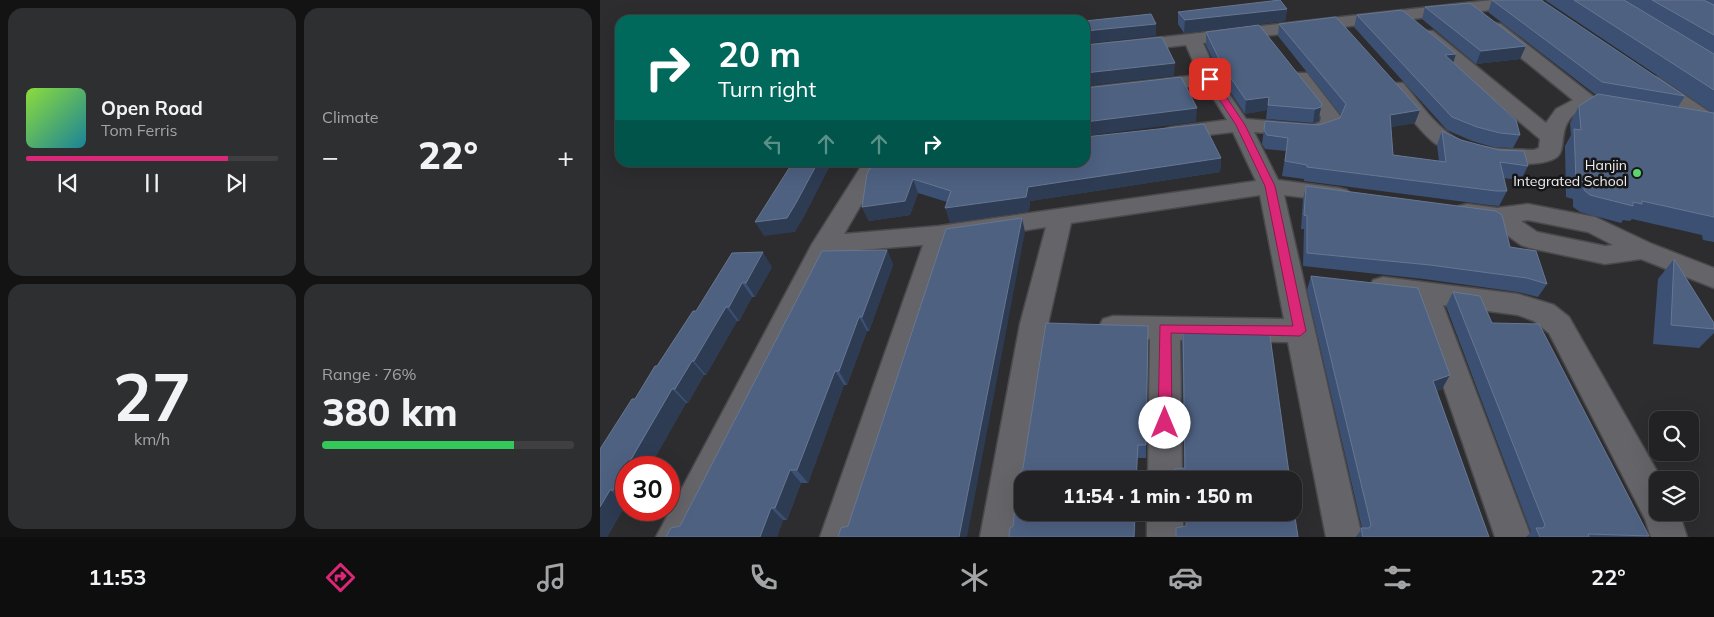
<!DOCTYPE html>
<meta charset="utf-8">
<style>
:root{--surface:#222224;--page:#2e2f31;--text:#f1f3f6;--muted:#a2a4a6;--line:#3f3f41;--accent:#db2777}
body{margin:0;font-family:Mulish,sans-serif;background:var(--page);color:var(--text);height:100vh;display:flex;flex-direction:column;font-size:19px;white-space:nowrap}
*{box-sizing:border-box;margin:0}
p{font-size:16px;color:var(--muted)}
.icon{flex:none;width:28px;height:28px;fill:none;stroke:currentColor;stroke-width:2;stroke-linecap:round;stroke-linejoin:round}
.map{position:relative;flex:1;overflow:hidden}
.details{display:flex;flex-direction:column;gap:8px;padding:8px;background:#131314;width:600px}
.details>*{flex:none}
.guide{position:absolute;left:15px;top:15px;width:475px;height:152px;border-radius:15px;box-shadow:0 5px 20px #0002,0 0 0 1px var(--line);background:#00695c;color:#fff;overflow:hidden}
.controls{position:absolute;left:1049px;top:411px;display:grid;gap:10px}
.controls a{display:grid;place-items:center;width:50px;height:50px;border-radius:10px;background:var(--surface);box-shadow:0 5px 20px #0002,0 0 0 1px var(--line);font-size:25px}
.speed{position:absolute;left:15px;top:456px;display:flex;gap:10px;font-size:25px;font-weight:700;text-align:center}
.speed>*{display:grid;place-content:center;width:65px;height:65px;border-radius:50%;background:var(--surface);box-shadow:0 5px 20px #0002,0 0 0 1px var(--line);line-height:1}
.speed .limit{border:8px solid #d22;background:#fff;color:#111}
.pin{position:absolute;display:grid;place-items:center;width:42px;height:42px;color:#fff;margin:-21px;border-radius:10px;box-shadow:0 2px 8px #0006}
.me{position:absolute;width:55px;margin:-28px;rotate:0deg;stroke-linejoin:round;filter:drop-shadow(0 0 4px #0008)}
.turn{display:flex;align-items:center;gap:18px;height:105px;padding:0 20px;font-size:22px}
.turn .icon{width:65px;height:65px;stroke-width:2.5}
.turn b{display:block;font-size:35px;line-height:42px}
.lanes{display:flex;align-items:center;height:48px;padding:0 20px;background:#0003;justify-content:center;gap:25px;direction:ltr}
.lanes .off{opacity:.35}
.big{font-size:38px;font-weight:800;line-height:1.1}
.details .tile{flex:1;display:flex;flex-direction:column;justify-content:center;gap:8px;min-width:0;padding:0 18px;border-radius:15px;background:var(--page)}
.details .dial{align-items:center;gap:0}
.dial b{font-size:65px;line-height:1}
.song{display:flex;align-items:center;gap:15px}
.cover{width:60px;height:60px;border-radius:8px;background:linear-gradient(135deg,hsl(90 70% 55%),hsl(190 70% 35%))}
.played{height:5px;border-radius:2px;background:linear-gradient(90deg,var(--accent) 80%,var(--line) 80%)}
.keys{display:flex;justify-content:space-around;direction:ltr}
.heat{display:flex;justify-content:space-between;align-items:center;font-size:28px;direction:ltr}
.charge{height:8px;border-radius:4px;background:linear-gradient(90deg,#34c759 76%,var(--line) 0)}
.details .tiles{flex:1;display:grid;gap:8px;grid-template-columns:repeat(2,1fr)}
.trip{position:absolute;left:414px;top:471px;width:288px;height:50px;border-radius:15px;background:var(--surface);box-shadow:0 5px 20px #0002,0 0 0 1px var(--line);font-weight:800;line-height:50px;text-align:center}
.dock{display:flex;height:80px;justify-content:space-around;align-items:center;background:#0e0e0e;color:var(--muted)}
.dock .icon{width:35px;height:35px}
.dock .on{color:var(--accent)}
.dock b{font-size:22px;color:var(--text)}
main{display:flex;flex:1;min-height:0}
.map>svg:first-child{display:block}
.lines{fill:none;stroke-linecap:round;stroke-linejoin:round}
.street-casing{stroke:#4a4a4c;stroke-width:3}
.street{fill:#656569;fill-rule:evenodd}
.wall{fill:#3b5073}
.shaded-wall{fill:#2d3b53}
.building{fill:#4e6181;stroke:#677792}
.route{fill:#db2777;stroke:#8e194d}
.poi-dot{fill:#5cd56d;stroke:#161617;stroke-width:2}
.labels{text-anchor:middle;dominant-baseline:central;stroke-width:5;stroke-linejoin:round;paint-order:stroke}
.poi-label{font-size:14px;fill:#efeff1;stroke:#161617;text-anchor:end}
</style>
<main>
<section class="details">
<div class="tiles">
<div class="tile">
<div class="song"><i class="cover"></i><div><b>Open Road</b><p>Tom Ferris</p></div></div>
<div class="played"></div>
<div class="keys"><svg class="icon" aria-label="previous" viewBox="0 0 24 24"><path d="M18 5L8 12l10 7zM5 5v14"/></svg><svg class="icon" aria-label="pause" viewBox="0 0 24 24"><path d="M8 5v14M16 5v14"/></svg><svg class="icon" aria-label="next" viewBox="0 0 24 24"><path d="M6 5l10 7-10 7zM19 5v14"/></svg></div>
</div>
<div class="tile"><p>Climate</p>
<div class="heat"><a>−</a><b class="big">22°</b><a>+</a></div>
</div>
<div class="tile dial"><b>27</b><p>km/h</p></div>
<div class="tile"><p>Range · 76%</p><b class="big">380 km</b><div class="charge"></div></div>
</div>
</section>
<div class="map">
<svg width="1114" height="537" viewBox="0 0 1114 537">
<rect width="100%" height="100%" fill="#2d2d30"/>
<g class="lines">
<defs>
<g id="street">
<path d="M892,0H942L934,5L603,43L619,79L646,119L713,125L720,122L721,117L691,77L693,73H707L741,117L736,130L715,137L654,132L678,180L739,188L747,190L751,195L747,200L739,202L684,195L762,537H726L688,342L580,340L582,480H548L550,339L513,338L503,335L499,327L503,319L513,316L684,319L660,195L471,223L448,324L425,480H422L416,537H380L420,324L446,227L349,242L256,537H220L323,245L234,252L93,537H56L212,244L264,162H286L244,234L339,226L656,181L633,132L572,139L565,137L562,133L565,129L572,127L627,120L605,85L485,100V88L599,75L586,45L485,56V46Z"/>
<path d="M895,23L901,24L994,97L1025,103L1028,107L1025,111C1011,115 997,105 983,110C955,120 968,149 957,157C935,173 852,158 832,141C816,127 803,107 789,91L786,87L789,83H803C819,101 837,130 861,141C883,150 910,149 934,150L939,148L940,139L821,39L818,35L821,31H833L946,123L956,109L973,100L889,32L887,28L889,24Z"/>
<path d="M1052,76L1059,78L1114,115V130L1106,128L1045,86L1043,82L1045,78Z"/>
<path d="M867,204L897,208L928,204L995,217L1052,244L1114,268V288L1041,259L1005,264L930,248L921,245L890,223L859,218L855,212L859,206ZM928,220L988,232L1013,245L1005,246L937,232L921,221Z"/>
<path d="M783,277L918,294L954,305L969,317L1062,480H1058V512H1079L1087,537H1051L1045,519L949,333L934,321L918,315L843,305L931,537H895L814,301L773,294L770,287L773,280Z"/>
<rect x="547" y="512" width="36" height="25"/>
</g>
</defs>
<use href="#street" class="street-casing"/>
<use href="#street" class="street"/>
</g>
<g class="wall">
<path d="M892,0L1085,96L1078,107L1113,113L945,0H1114V242L1103,240L1102,235L1032,219L1030,221L1023,220L1021,223L980,212L973,207V199L966,197L965,146L971,135L970,123L979,106L996,95L888,12Z"/>
<path d="M825,7L920,59L876,64L822,19Z"/>
<path d="M687,9L685,21L584,33L578,24V12Z"/>
<path d="M757,15L853,62L920,135L913,148L893,147L872,141L847,130L754,27Z"/>
<path d="M679,24L815,123L791,127L793,155L839,161L837,145L842,131L861,140L928,166L921,180L903,178L907,191L899,206L889,205L704,181V179L682,176L686,151L665,149L662,144L665,121L719,125L740,118L741,115L678,36Z"/>
<path d="M606,32L722,104L718,121L713,123L666,119L667,110L645,114L621,78L606,45Z"/>
<path d="M621,158L620,172L430,201L429,211L350,223L347,202L318,193L310,215L269,221L262,207L290,166Z"/>
<path d="M706,186L910,247L947,284L938,297L918,292L824,279L703,266L704,229H701L703,199Z"/>
<path d="M287,250L293,265L269,331H267L247,385H244L208,483H201L187,520H183L177,537H66L80,526Z"/>
<path d="M1074,259L1114,323V333L1099,348L1053,344L1058,279Z"/>
<path d="M172,267L155,297H152L139,321H137L106,375H104L88,403H86L49,468H26V504L7,537L0,449L96,311Z"/>
<path d="M711,276L842,389L837,391L889,537H756L762,528L707,290Z"/>
<path d="M853,292L892,323L1049,536L1047,537H926L931,532L846,306Z"/>
<path d="M583,327L690,480H574L575,469L584,468L582,341Z"/>
<path d="M548,340L546,458H538L413,526Z"/>
</g>
<g class="shaded-wall">
<path d="M687,9L685,21L584,33L585,20Z"/>
<path d="M556,24V36L485,44V31Z"/>
<path d="M926,46L920,59L876,64L881,51Z"/>
<path d="M856,54L852,67L845,55Z"/>
<path d="M575,63L574,76L485,86V73Z"/>
<path d="M669,97L667,110L645,114L646,100Z"/>
<path d="M721,107L718,121L713,123L715,109Z"/>
<path d="M597,108L596,122L485,136V122Z"/>
<path d="M820,110L815,123L786,128L790,115Z"/>
<path d="M621,158L620,172L430,201L429,211L350,223L345,208L428,187Z"/>
<path d="M218,162H232L204,217L195,232L164,236L155,222Z"/>
<path d="M313,179L318,193L310,215L269,221L262,207Z"/>
<path d="M422,218L425,232L367,537H359Z"/>
<path d="M287,250L293,265L269,331L262,317Z"/>
<path d="M163,252L172,267L155,297L146,283Z"/>
<path d="M142,283L152,297L139,321L129,307Z"/>
<path d="M126,307L137,321L106,375L94,361Z"/>
<path d="M259,317L267,331L247,385L239,371Z"/>
<path d="M548,326V340L546,458V445Z"/>
<path d="M92,361L104,375L88,403L75,389Z"/>
<path d="M235,371L244,385L208,483L197,470Z"/>
<path d="M850,375L842,389L826,395L833,381Z"/>
<path d="M72,389L86,403L49,468H27Z"/>
<path d="M538,445V458L537,480H536Z"/>
<path d="M26,468V500L13,490Z"/>
<path d="M190,470L201,483L187,520L175,508Z"/>
<path d="M10,490L26,502V504L7,537H0V507Z"/>
<path d="M171,508L183,520L177,537H160Z"/>
<path d="M535,512H536L535,537H534Z"/>
</g>
<g class="building">
<path d="M680,0L687,9L585,20L578,12Z"/>
<path d="M892,0H941L1085,96L1002,82Z"/>
<path d="M974,0H1024L1114,54V90Z"/>
<path d="M1052,0H1103L1114,5V35Z"/>
<path d="M870,3L926,46L881,51L825,7Z"/>
<path d="M802,10L856,54L845,55L916,120L920,135L900,133L877,127L852,117L757,15Z"/>
<path d="M551,14L556,24L485,31V21Z"/>
<path d="M736,17L820,110L790,115L793,155L846,162L842,131L861,140L899,150L924,151L928,166L900,162L907,191H896L707,167V165L685,161L688,138L667,135L664,130L665,121L719,125L740,118L746,104L679,24Z"/>
<path d="M659,25L722,104L721,107L715,109L668,105L669,97L646,100L622,65L606,32Z"/>
<path d="M562,37L575,63L485,73V45Z"/>
<path d="M581,77L597,108L485,122V88Z"/>
<path d="M998,94L1114,113V217L1042,201V204L1033,202V206L990,195L984,190V182L976,180L974,129L981,130L979,106Z"/>
<path d="M604,124L621,158L428,187L426,197L345,208L351,191L313,179L305,201L262,207L267,174L270,168L290,166V162H485V137Z"/>
<path d="M193,162H218L196,203L187,218L155,222Z"/>
<path d="M706,186L896,211L902,215L910,247L936,251L947,284L927,278L830,265L707,253V216L704,215Z"/>
<path d="M422,218L359,537H238L241,528L248,526L346,229Z"/>
<path d="M287,250L262,317H259L239,371H235L197,470H190L175,508H171L160,537H66L71,528L80,526L222,251Z"/>
<path d="M163,252L146,283H142L129,307H126L94,361H92L75,389H72L13,490H10L0,507V449L32,399H35L55,366H57L93,311H96L132,253Z"/>
<path d="M1074,259L1114,323V329L1071,325Z"/>
<path d="M711,276L818,288L850,375L833,381L889,537H763L761,528H769L771,525Z"/>
<path d="M853,292L880,296L892,323L939,324L1049,536L988,534L989,537H940L936,528H943L945,525Z"/>
<path d="M446,323L548,326L546,445H538L536,480H422V512H535L534,537H409L410,528L413,526L419,475L423,468Z"/>
<path d="M583,327L669,329L690,480H575V469L585,468Z"/>
<path d="M692,497L698,537H576V528L586,526V512H692Z"/>
</g>
<path class="route" d="M610,77H613L645,125L675,186L706,331L700,336L571,333L572,423L570,428L565,429L560,428L558,423L560,325L693,326L665,186L636,125L606,79Z"/>
<circle class="poi-dot" cx="1037" cy="173" r="5"/>
<g class="labels">
<g class="poi-label">
<text x="1027" y="165">Hanjin<tspan x="1027" dy="16">Integrated School</tspan></text>
</g>
</g>
</svg>
<div class="controls">
<a><svg class="icon" aria-label="search" viewBox="0 0 24 24"><circle cx="10" cy="10" r="6"/><path d="M15 15l6 6"/></svg></a>
<a><svg class="icon" aria-label="layers" viewBox="0 0 24 24"><path d="M12 4l9 5-9 5-9-5zM3 14l9 5 9-5"/></svg></a>
</div>
<div class="speed"><div class="limit">30</div></div>
<div class="pin" style="left:610px;top:79px;background:#d93025"><svg class="icon" aria-label="arrive" viewBox="0 0 24 24"><path d="M6 21V4h12l-3 4 3 4H6"/></svg></div>
<svg class="me" style="left:565px;top:423px" viewBox="-20 -20 40 40"><circle r="19" fill="#fff"/><path d="M0-13L10 11 0 6-10 11z" fill="#db2777"/></svg>
<div class="trip">11:54 · 1 min · 150 m</div>
<div class="guide">
<div class="turn"><svg class="icon" aria-label="right" viewBox="0 0 24 24"><path d="M7 20v-9h11M14 6l5 5-5 5"/></svg><div><b>20 m</b>Turn right</div></div>
<div class="lanes"><svg class="icon off" aria-label="left" viewBox="0 0 24 24"><path d="M17 20v-9H6M10 6l-5 5 5 5"/></svg><svg class="icon off" aria-label="ahead" viewBox="0 0 24 24"><path d="M12 20V5M6 11l6-6 6 6"/></svg><svg class="icon off" aria-label="ahead" viewBox="0 0 24 24"><path d="M12 20V5M6 11l6-6 6 6"/></svg><svg class="icon" aria-label="right" viewBox="0 0 24 24"><path d="M7 20v-9h11M14 6l5 5-5 5"/></svg></div>
</div>
</div>
</main>
<nav class="dock">
<b>11:53</b>
<svg class="icon on" aria-label="directions" viewBox="0 0 24 24"><path d="M12 3l9 9-9 9-9-9zM9 14v-3h6M13 9l2 2-2 2"/></svg>
<svg class="icon" aria-label="music" viewBox="0 0 24 24"><path d="M9 18V5l10-2v13"/><circle cx="6" cy="18" r="3"/><circle cx="16" cy="16" r="3"/></svg>
<svg class="icon" aria-label="phone" viewBox="0 0 24 24"><path d="M5 4h4l2 5-3 2q2 4 5 5l2-3 5 2v4C11 20 4 13 5 4z"/></svg>
<svg class="icon" aria-label="climate" viewBox="0 0 24 24"><path d="M12 3v18M4 7l16 10M4 17L20 7"/></svg>
<svg class="icon" aria-label="car" viewBox="0 0 24 24"><path d="M5 17H2v-5l4-1 3-4h7l3 4 3 1v5h-3M9 17h6M6 11h13"/><circle cx="7" cy="17" r="2"/><circle cx="17" cy="17" r="2"/></svg>
<svg class="icon" aria-label="filters" viewBox="0 0 24 24"><path d="M4 7h16M4 17h16"/><circle cx="9" cy="7" r="2"/><circle cx="15" cy="17" r="2"/></svg>
<b>22°</b>
</nav>
